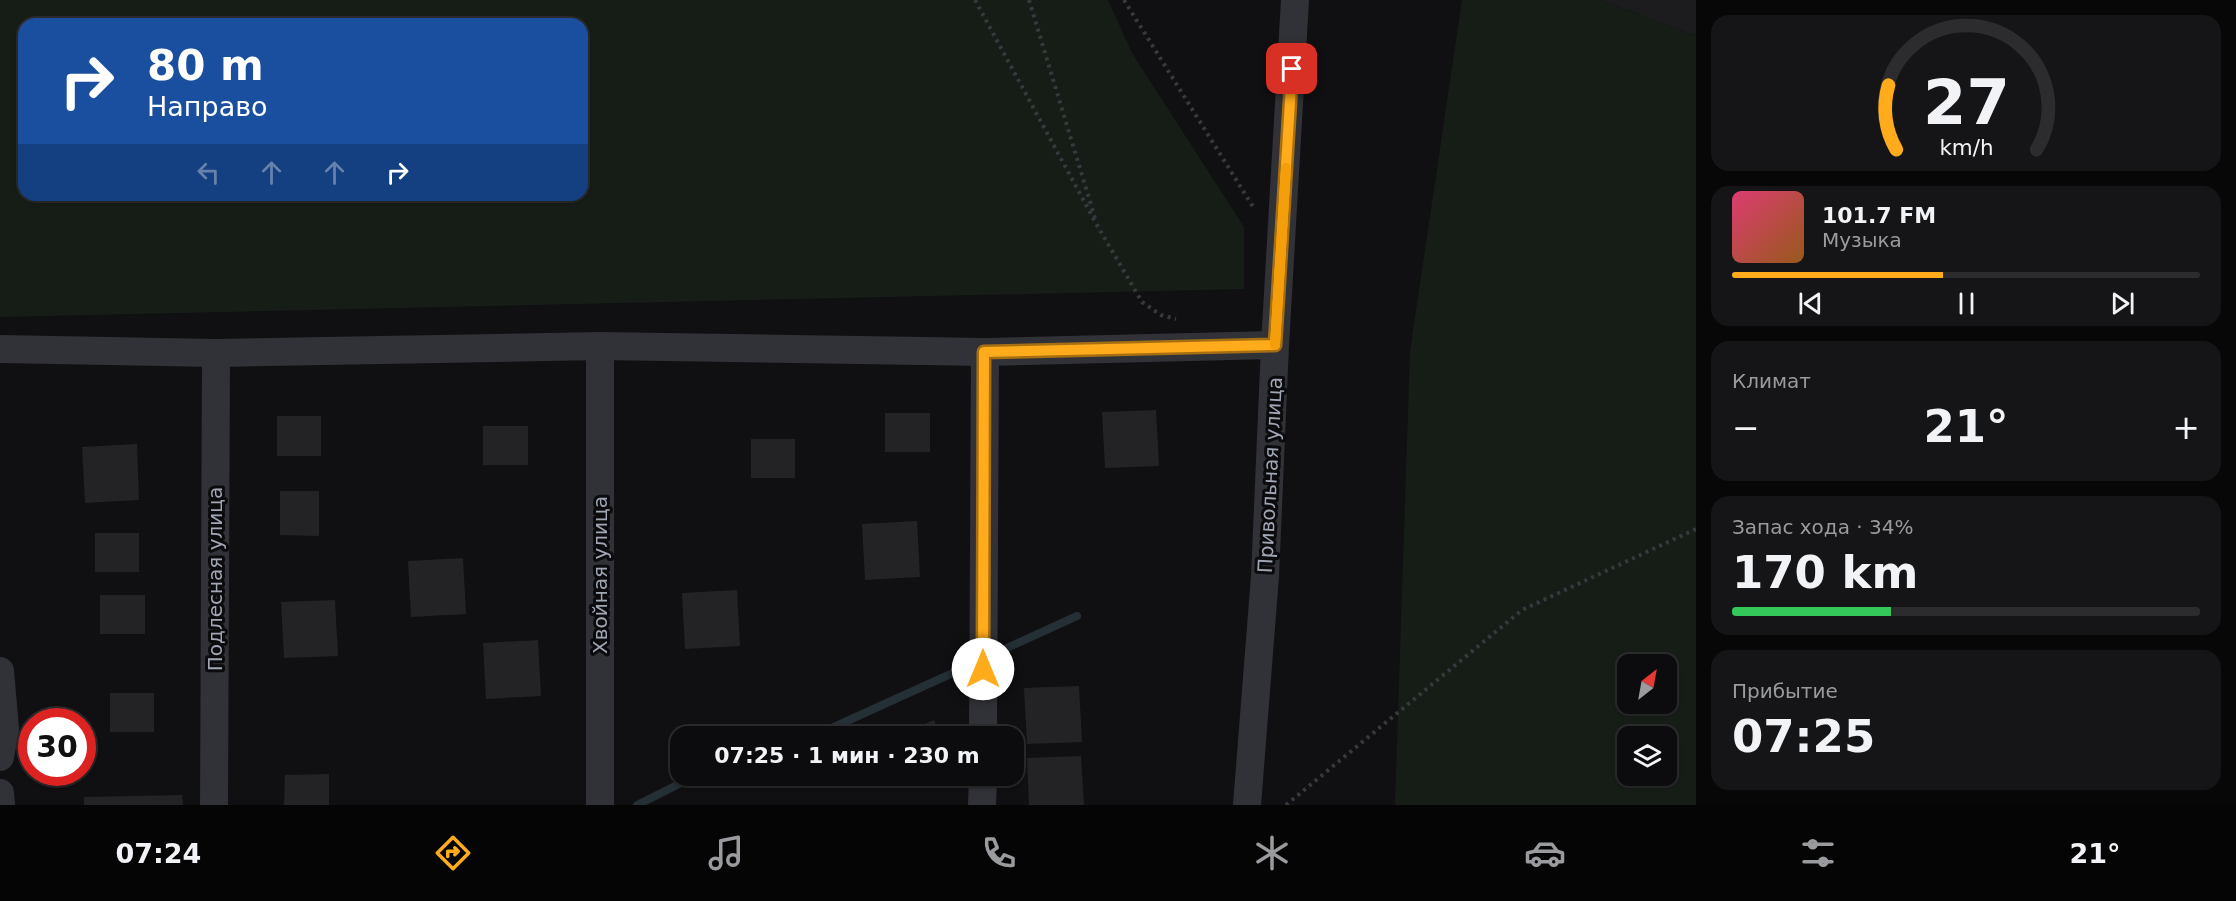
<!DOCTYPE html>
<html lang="ru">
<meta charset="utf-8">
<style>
:root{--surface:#0c0c0e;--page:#151517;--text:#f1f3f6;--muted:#9a9b9e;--line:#2c2c2e;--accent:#ffab1b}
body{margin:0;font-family:"DejaVu Sans",sans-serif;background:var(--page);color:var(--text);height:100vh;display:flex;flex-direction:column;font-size:22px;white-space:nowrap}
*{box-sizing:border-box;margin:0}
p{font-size:20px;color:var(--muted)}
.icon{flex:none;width:33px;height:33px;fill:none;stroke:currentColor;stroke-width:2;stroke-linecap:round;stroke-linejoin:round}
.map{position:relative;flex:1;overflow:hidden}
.panel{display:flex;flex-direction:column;gap:15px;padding:15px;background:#070708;width:540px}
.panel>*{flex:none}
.hud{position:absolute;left:18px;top:18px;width:570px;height:183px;border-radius:18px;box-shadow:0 2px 4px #0004,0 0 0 2px var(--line);background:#1a4fa0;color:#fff;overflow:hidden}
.needle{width:39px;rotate:31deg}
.tools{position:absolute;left:1617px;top:654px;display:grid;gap:12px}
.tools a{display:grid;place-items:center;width:60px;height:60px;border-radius:12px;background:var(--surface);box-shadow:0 2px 4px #0004,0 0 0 2px var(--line);font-size:30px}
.speed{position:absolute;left:18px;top:708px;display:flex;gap:12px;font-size:30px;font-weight:700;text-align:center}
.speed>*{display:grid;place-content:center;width:78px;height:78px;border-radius:50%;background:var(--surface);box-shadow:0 2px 4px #0004,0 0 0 2px var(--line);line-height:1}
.speed .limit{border:9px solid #d22;background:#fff;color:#111}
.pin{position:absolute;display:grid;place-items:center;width:51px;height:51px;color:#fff;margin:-26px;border-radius:12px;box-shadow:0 3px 9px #0006}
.me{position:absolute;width:66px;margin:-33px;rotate:0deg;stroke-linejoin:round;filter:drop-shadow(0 0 4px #0008)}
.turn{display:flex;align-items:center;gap:21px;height:126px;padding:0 30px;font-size:27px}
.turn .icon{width:78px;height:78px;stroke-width:2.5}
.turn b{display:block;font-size:42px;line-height:51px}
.lanes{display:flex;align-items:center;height:57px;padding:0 30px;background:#0003;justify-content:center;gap:30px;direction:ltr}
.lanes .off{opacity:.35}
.big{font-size:45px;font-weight:700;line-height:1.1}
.panel .widget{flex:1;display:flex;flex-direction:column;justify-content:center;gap:9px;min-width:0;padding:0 21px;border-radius:18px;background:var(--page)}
.panel .dial{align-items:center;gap:0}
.dial svg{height:156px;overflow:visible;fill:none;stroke:var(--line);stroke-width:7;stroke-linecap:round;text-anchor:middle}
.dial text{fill:var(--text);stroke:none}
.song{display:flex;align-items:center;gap:18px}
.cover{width:72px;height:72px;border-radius:9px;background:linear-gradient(135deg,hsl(340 70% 55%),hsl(30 70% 35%))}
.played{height:6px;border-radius:3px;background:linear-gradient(90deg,var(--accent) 45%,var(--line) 45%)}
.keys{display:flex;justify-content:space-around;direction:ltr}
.heat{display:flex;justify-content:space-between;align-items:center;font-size:33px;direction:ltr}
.charge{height:9px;border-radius:4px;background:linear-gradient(90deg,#34c759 34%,var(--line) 0)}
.trip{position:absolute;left:670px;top:726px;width:354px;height:60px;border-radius:18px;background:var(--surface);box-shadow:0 2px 4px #0004,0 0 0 2px var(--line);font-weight:700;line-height:60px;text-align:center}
.tabs{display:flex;height:96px;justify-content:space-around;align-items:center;background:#050506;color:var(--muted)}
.tabs .icon{width:42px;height:42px}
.tabs .selected{color:var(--accent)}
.tabs b{font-size:27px;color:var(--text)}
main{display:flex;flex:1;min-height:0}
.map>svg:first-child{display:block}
.built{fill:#1c1c1f}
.green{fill:#161d17;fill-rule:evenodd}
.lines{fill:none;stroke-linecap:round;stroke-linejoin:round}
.stream{stroke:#252f36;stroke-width:8}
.building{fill:#232326}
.path{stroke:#37393e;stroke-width:4;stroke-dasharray:3 4.5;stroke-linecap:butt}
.minor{stroke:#313237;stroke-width:28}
.route-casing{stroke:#a66f12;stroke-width:15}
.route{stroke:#ffab1b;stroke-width:10}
.slow{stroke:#f59e0b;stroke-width:10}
.labels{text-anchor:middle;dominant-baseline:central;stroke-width:6;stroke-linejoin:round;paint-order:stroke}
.street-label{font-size:20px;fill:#a0a6b4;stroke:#0b0b0d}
</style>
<main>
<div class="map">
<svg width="1696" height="805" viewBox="0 0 1696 805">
<rect width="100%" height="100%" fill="#101012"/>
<path class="built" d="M1600,0H1696V36Z"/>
<g class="green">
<path d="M0,0H1108L1132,53L1244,227V289L0,317ZM24,24H582V195H24Z"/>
<path d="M1462,0H1600L1696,36V805H1395L1410,352ZM1628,664H1666V704H1628ZM1628,736H1666V776H1628Z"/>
</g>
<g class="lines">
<g class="stream">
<path d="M1007,648L1077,616"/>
<path d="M814,736L966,667"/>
<path d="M637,805L695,776"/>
</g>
</g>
<g class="building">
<path d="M1156,410L1159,466L1105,468L1102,412Z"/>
<rect x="885" y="413" width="45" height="39"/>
<rect x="277" y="416" width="44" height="40"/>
<rect x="483" y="426" width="45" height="39"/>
<rect x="751" y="439" width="44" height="39"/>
<path d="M137,444L139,500L85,503L82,447Z"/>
<path d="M280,491H319V536L280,535Z"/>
<path d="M917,521L920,577L865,580L862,524Z"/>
<rect x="95" y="533" width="44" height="39"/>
<path d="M463,558L466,614L411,617L408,561Z"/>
<path d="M737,590L740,646L685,649L682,593Z"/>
<rect x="100" y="595" width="45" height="39"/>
<path d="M335,600L338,656L284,658L281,602Z"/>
<path d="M538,640L541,696L486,699L483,643Z"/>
<path d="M1079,686L1082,742L1027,744L1024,688Z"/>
<rect x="110" y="693" width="44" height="39"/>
<path d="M934,720L941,736H896Z"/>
<path d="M1081,756L1084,805H1029L1027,758Z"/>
<path d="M329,774V805H284L285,775Z"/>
<path d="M182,795L183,805H84V797Z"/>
</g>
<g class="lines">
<g class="path">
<path d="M975,0L1098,227L1142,302L1161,315L1176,319"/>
<path d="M1029,0L1095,218"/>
<path d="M1124,0L1255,210"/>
<path d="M1286,805L1522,610L1696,529"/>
</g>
<g class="minor">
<path d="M0,349L216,353L600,346L985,352L1275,345"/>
<path d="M0,671L5,729L0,757"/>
<path d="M983,736L985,352"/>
<path d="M0,793L1,805"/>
<path d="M214,805L216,353"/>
<path d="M600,805V346"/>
<path d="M982,805L983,776"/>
<path d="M1247,805L1265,576L1275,345L1295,0"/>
</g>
</g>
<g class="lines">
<defs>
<path id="route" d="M983,669L984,352L1275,345L1292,69"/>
</defs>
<use href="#route" class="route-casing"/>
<use href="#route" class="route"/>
<path class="slow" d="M1275,345L1286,168"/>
</g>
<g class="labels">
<g class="street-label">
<text transform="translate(1270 475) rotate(-87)">Привольная улица</text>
<text transform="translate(600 575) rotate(-90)">Хвойная улица</text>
<text transform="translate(215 579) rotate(-90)">Подлесная улица</text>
</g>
</g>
</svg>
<div class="tools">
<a><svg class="needle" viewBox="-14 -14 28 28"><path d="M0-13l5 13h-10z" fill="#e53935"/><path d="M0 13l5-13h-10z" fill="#9a9b9e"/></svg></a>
<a><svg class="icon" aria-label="layers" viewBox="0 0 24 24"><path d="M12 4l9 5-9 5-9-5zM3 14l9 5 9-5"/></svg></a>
</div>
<div class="speed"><div class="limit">30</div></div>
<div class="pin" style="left:1292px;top:69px;background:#d93025"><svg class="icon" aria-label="arrive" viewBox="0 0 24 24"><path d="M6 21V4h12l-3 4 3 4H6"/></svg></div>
<svg class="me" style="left:983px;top:669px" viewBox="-20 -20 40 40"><circle r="19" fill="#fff"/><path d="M0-13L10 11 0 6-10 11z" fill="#ffab1b"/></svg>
<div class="trip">07:25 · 1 мин · 230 m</div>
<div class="hud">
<div class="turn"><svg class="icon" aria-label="right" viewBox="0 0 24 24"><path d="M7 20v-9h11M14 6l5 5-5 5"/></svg><div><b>80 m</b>Направо</div></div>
<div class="lanes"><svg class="icon off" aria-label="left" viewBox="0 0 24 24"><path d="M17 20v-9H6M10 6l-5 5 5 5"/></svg><svg class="icon off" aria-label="ahead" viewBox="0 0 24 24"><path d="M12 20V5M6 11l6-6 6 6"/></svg><svg class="icon off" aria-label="ahead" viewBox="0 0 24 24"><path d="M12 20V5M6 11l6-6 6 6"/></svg><svg class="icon" aria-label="right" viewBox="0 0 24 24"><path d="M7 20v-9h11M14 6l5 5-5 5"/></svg></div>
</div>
</div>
<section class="panel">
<div class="widget dial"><svg viewBox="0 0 100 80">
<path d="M14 69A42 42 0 1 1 86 69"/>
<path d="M14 69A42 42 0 0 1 10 36" stroke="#ffab1b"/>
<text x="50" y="56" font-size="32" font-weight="700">27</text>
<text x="50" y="72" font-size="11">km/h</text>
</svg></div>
<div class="widget">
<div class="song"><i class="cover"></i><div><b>101.7 FM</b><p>Музыка</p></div></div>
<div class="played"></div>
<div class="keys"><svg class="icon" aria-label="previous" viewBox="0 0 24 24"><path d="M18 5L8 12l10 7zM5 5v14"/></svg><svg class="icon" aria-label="pause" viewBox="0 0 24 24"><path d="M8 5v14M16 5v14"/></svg><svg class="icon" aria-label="next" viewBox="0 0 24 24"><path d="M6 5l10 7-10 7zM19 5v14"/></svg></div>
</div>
<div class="widget"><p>Климат</p>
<div class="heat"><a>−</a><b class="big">21°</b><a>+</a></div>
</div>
<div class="widget"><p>Запас хода · 34%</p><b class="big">170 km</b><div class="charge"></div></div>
<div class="widget"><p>Прибытие</p><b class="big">07:25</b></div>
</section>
</main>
<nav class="tabs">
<b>07:24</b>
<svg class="icon selected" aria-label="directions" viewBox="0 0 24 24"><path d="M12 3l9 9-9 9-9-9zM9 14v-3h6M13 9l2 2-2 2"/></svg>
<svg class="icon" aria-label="music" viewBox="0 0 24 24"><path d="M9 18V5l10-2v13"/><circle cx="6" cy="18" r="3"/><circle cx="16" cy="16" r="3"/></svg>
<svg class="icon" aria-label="phone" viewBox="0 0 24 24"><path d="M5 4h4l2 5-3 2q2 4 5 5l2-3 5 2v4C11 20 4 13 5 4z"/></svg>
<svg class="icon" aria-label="climate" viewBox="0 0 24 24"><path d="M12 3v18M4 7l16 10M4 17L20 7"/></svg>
<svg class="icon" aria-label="car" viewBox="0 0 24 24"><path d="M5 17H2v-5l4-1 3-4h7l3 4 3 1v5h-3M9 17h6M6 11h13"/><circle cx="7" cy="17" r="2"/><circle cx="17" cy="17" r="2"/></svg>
<svg class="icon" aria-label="filters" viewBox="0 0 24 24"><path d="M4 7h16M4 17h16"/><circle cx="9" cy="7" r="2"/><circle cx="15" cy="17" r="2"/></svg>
<b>21°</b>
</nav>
